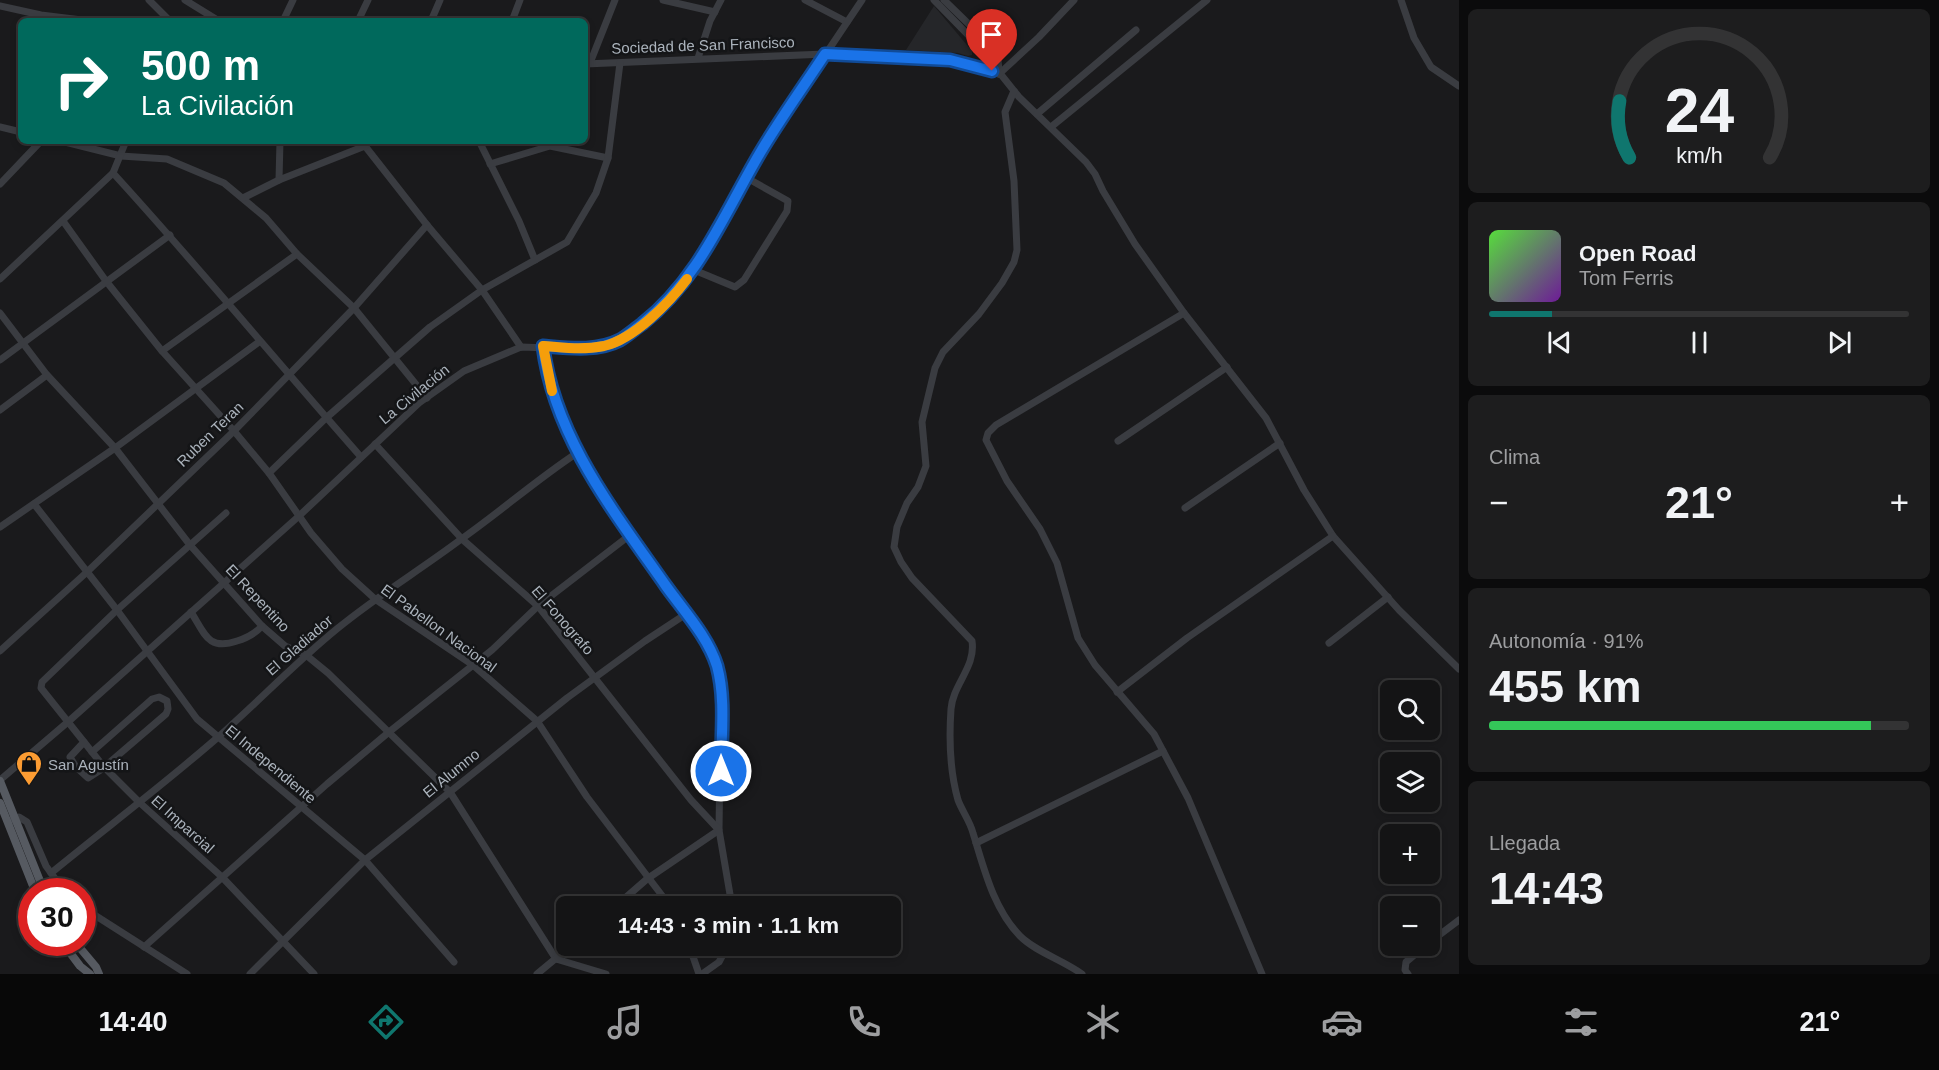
<!DOCTYPE html>
<html lang="es">
<meta charset="utf-8">
<style>
:root{--surface:#141415;--page:#1d1d1e;--text:#f1f3f6;--muted:#9d9ea0;--line:#333334;--accent:#0f766e}
body{margin:0;font-family:Arial,sans-serif;background:var(--page);color:var(--text);height:100vh;display:flex;flex-direction:column;font-size:22px;white-space:nowrap}
*{box-sizing:border-box;margin:0}
p{font-size:20px;color:var(--muted)}
.icon{flex:none;width:33px;height:33px;fill:none;stroke:currentColor;stroke-width:2;stroke-linecap:round;stroke-linejoin:round}
.map{position:relative;flex:1;overflow:hidden}
.side{display:flex;flex-direction:column;gap:9px;padding:9px;background:#0b0b0c;width:480px}
.side>*{flex:none}
.hud{position:absolute;left:18px;top:18px;width:570px;height:126px;border-radius:9px;box-shadow:0 3px 9px #0003,0 0 0 2px var(--line);background:#00695c;color:#fff;overflow:hidden}
.controls{position:absolute;left:1380px;top:680px;display:grid;gap:12px}
.controls a{display:grid;place-items:center;width:60px;height:60px;border-radius:9px;background:var(--surface);box-shadow:0 3px 9px #0003,0 0 0 2px var(--line);font-size:30px}
.speed{position:absolute;left:18px;top:878px;display:flex;gap:12px;font-size:30px;font-weight:700;text-align:center}
.speed>*{display:grid;place-content:center;width:78px;height:78px;border-radius:50%;background:var(--surface);box-shadow:0 3px 9px #0003,0 0 0 2px var(--line);line-height:1}
.speed .limit{border:9px solid #d22;background:#fff;color:#111}
.pin{position:absolute;display:grid;place-items:center;width:51px;height:51px;color:#fff;margin:-62px -26px;border-radius:50% 50% 50% 0;rotate:-45deg;box-shadow:0 0 6px #0007}
.pin .icon{rotate:45deg}
.me{position:absolute;width:66px;margin:-33px;rotate:0deg;stroke-linejoin:round;filter:drop-shadow(0 0 4px #0008)}
.turn{display:flex;align-items:center;gap:21px;height:126px;padding:0 24px;font-size:27px}
.turn .icon{width:78px;height:78px;stroke-width:2.5}
.turn b{display:block;font-size:42px;line-height:51px}
.big{font-size:45px;font-weight:800;line-height:1.1}
.side .widget{flex:1;display:flex;flex-direction:column;justify-content:center;gap:9px;min-width:0;padding:0 21px;border-radius:9px;background:var(--page)}
.side .dial{align-items:center;gap:0}
.dial svg{height:156px;overflow:visible;fill:none;stroke:var(--line);stroke-width:7;stroke-linecap:round;text-anchor:middle}
.dial text{fill:var(--text);stroke:none}
.song{display:flex;align-items:center;gap:18px}
.cover{width:72px;height:72px;border-radius:9px;background:linear-gradient(135deg,hsl(110 70% 55%),hsl(280 70% 35%))}
.played{height:6px;border-radius:3px;background:linear-gradient(90deg,var(--accent) 15%,var(--line) 15%)}
.keys{display:flex;justify-content:space-around;direction:ltr}
.heat{display:flex;justify-content:space-between;align-items:center;font-size:33px;direction:ltr}
.charge{height:9px;border-radius:4px;background:linear-gradient(90deg,#34c759 91%,var(--line) 0)}
.trip{position:absolute;left:556px;top:896px;width:345px;height:60px;border-radius:9px;background:var(--surface);box-shadow:0 3px 9px #0003,0 0 0 2px var(--line);font-weight:800;line-height:60px;text-align:center}
.tabs{display:flex;height:96px;justify-content:space-around;align-items:center;background:#080808;color:var(--muted)}
.tabs .icon{width:42px;height:42px}
.tabs .on{color:var(--accent)}
.tabs b{font-size:27px;color:var(--text)}
main{display:flex;flex:1;min-height:0}
.map>svg:first-child{display:block}
.built{fill:#252629}
.lines{fill:none;stroke-linecap:round;stroke-linejoin:round}
.minor{stroke:#3a3c41;stroke-width:7}
.major{stroke:#565a61;stroke-width:8}
.route-casing{stroke:#114b97;stroke-width:15}
.route{stroke:#1a73e8;stroke-width:10}
.slow{stroke:#f59e0b;stroke-width:10}
.labels{text-anchor:middle;dominant-baseline:central;stroke-width:5;stroke-linejoin:round;paint-order:stroke}
.street-label{font-size:15px;fill:#abb3bc;stroke:#141517}
.poi-label{font-size:15px;fill:#abb3bc;stroke:#141517;text-anchor:start}
</style>
<main>
<div class="map">
<svg width="1459" height="974" viewBox="0 0 1459 974">
<rect width="100%" height="100%" fill="#1a1a1c"/>
<path class="built" d="M934,6L972,51V55L968,56L958,53L906,50Z"/>
<g class="lines">
<g class="minor">
<path d="M149,0L170,21"/>
<path d="M185,0L219,21"/>
<path d="M663,0L715,12"/>
<path d="M805,0L847,22"/>
<path d="M934,0L975,42L1019,97L1086,162L1095,174L1103,191L1135,244L1184,313L1266,418L1304,490L1333,536L1399,610L1459,669"/>
<path d="M944,0L981,36L998,58L999,74"/>
<path d="M1401,0L1414,38L1431,67L1459,86"/>
<path d="M0,6L41,15L90,21"/>
<path d="M283,21L293,0"/>
<path d="M358,21L368,0"/>
<path d="M431,21L440,0"/>
<path d="M512,21L520,0"/>
<path d="M698,58L710,21L721,0"/>
<path d="M590,63L615,0"/>
<path d="M585,64L825,54L950,60L972,64L997,73"/>
<path d="M999,74L1039,37L1074,0"/>
<path d="M1014,91L1005,112L1014,181L1017,250L1014,262L1002,283L979,314L943,352L935,368L922,422L926,466L918,487L907,503L897,527L894,547L901,562L912,578L972,641C976,667 953,684 951,709C949,738 950,772 958,800C962,811 970,821 973,833C984,868 993,908 1020,936C1036,952 1063,960 1082,974"/>
<path d="M1037,114L1136,30"/>
<path d="M0,127L21,132"/>
<path d="M1051,127L1207,0"/>
<path d="M61,141L121,156L167,159L224,183L266,218L297,254L354,308L427,398"/>
<path d="M479,141L519,221L535,260"/>
<path d="M365,146L427,225L482,290L521,347"/>
<path d="M490,164L550,146L608,158"/>
<path d="M113,173C198,266 278,363 361,457"/>
<path d="M279,180L280,141"/>
<path d="M0,184L41,141"/>
<path d="M243,198L279,180L365,146L367,141"/>
<path d="M63,221L106,281L162,351L234,431L269,473L311,533L342,569L375,599L473,665L537,721L587,797L670,906"/>
<path d="M694,270L735,287L744,280L787,211L788,201L747,178"/>
<path d="M0,279L113,173L126,141"/>
<path d="M0,313L47,375L115,448L190,545L262,626L285,646L306,655L328,673L450,792L556,959"/>
<path d="M1184,313L996,425L988,433L986,440L1007,481L1040,529L1057,563L1078,638L1095,665L1154,734L1188,798L1262,974"/>
<path d="M543,346L548,381L577,453L630,535L707,645L717,666L721,691L719,830L647,879L616,906"/>
<path d="M162,351L297,254"/>
<path d="M0,360L170,235"/>
<path d="M0,410L47,375"/>
<path d="M1118,441L1227,367"/>
<path d="M375,444L462,539L538,606L691,800L719,830L732,906"/>
<path d="M269,473L326,418L430,327L482,290L567,242L596,193L608,158L620,63"/>
<path d="M34,504L117,610L197,719L365,860L454,962"/>
<path d="M1185,508L1280,443"/>
<path d="M226,513L117,610L42,682L41,688L104,767L139,802L222,877L314,974"/>
<path d="M0,527L115,448L259,342"/>
<path d="M191,612C205,634 208,651 237,641C247,638 255,634 262,626"/>
<path d="M1329,643L1388,597"/>
<path d="M0,651L87,572L234,431L354,308L427,225"/>
<path d="M1117,692L1187,638L1333,536"/>
<path d="M84,742L70,757L76,767L88,778L102,769L166,714L168,709L167,701L159,697L152,699L92,752"/>
<path d="M0,780L69,721L299,516L419,403L464,371L521,347L577,349L605,345L620,340L661,308L694,270L713,239L760,152L862,0"/>
<path d="M12,820L19,817L27,822L46,866L64,891"/>
<path d="M976,843L1163,751"/>
<path d="M51,873C106,828 163,785 217,738C258,702 296,662 338,628C377,596 420,570 460,540C500,512 536,480 577,453"/>
<path d="M82,907L187,974"/>
<path d="M1430,942L1459,920"/>
<path d="M689,945L699,974"/>
<path d="M144,947L327,784L389,732L492,650L538,606L630,535"/>
<path d="M556,959L606,974"/>
<path d="M250,974L365,860L567,698L645,641L686,614"/>
<path d="M537,974L572,945"/>
<path d="M702,974L719,962L728,945"/>
<path d="M1408,974L1405,970L1406,962L1426,945"/>
</g>
<g class="major">
<path d="M0,781L44,891"/>
<path d="M0,803L35,891"/>
<path d="M62,942L80,966L90,974"/>
<path d="M75,942L96,967L99,974"/>
</g>
</g>
<g class="lines">
<defs>
<path id="route" d="M721,771C721,737 726,699 717,666C708,637 684,611 666,586C615,513 554,437 543,346C568,348 597,352 620,340C627,336 635,329 642,324C699,279 724,214 760,153C780,119 804,86 825,54L950,60L992,71"/>
</defs>
<use href="#route" class="route-casing"/>
<use href="#route" class="route"/>
<path class="slow" d="M552,391L543,346C564,348 584,350 604,346C634,339 669,303 687,279"/>
</g>
<defs>
<symbol id="shop-pin" viewBox="-11 -11 22 30"><path d="M0 17L-7.5 6A9.5 9.5 0 1 1 7.5 6Z" fill="#fc9c32" stroke="#141517"/><path d="M-5-2.5h2.3a2.7 3.5 0 0 1 5.4 0H5L5.5 6h-11ZM-1.5-2.5h3a1.5 2.3 0 0 0-3 0Z" fill="#111"/></symbol>
</defs>
<g fill-rule="evenodd">
<use href="#shop-pin" x="14" y="749" width="30" height="40"/>
</g>
<g class="labels">
<g class="street-label">
<text transform="translate(703 45) rotate(-2)">Sociedad de San Francisco</text>
<text transform="translate(414 394) rotate(-39)">La Civilación</text>
<text transform="translate(210 434) rotate(-44)">Ruben Teran</text>
<text transform="translate(258 598) rotate(47)">El Repentino</text>
<text transform="translate(563 620) rotate(49)">El Fonografo</text>
<text transform="translate(439 628) rotate(36)">El Pabellon Nacional</text>
<text transform="translate(299 645) rotate(-41)">El Gladiador</text>
<text transform="translate(271 764) rotate(40)">El Independiente</text>
<text transform="translate(451 773) rotate(-39)">El Alumno</text>
<text transform="translate(183 824) rotate(42)">El Imparcial</text>
</g>
<g class="poi-label">
<text x="48" y="764">San Agustín</text>
</g>
</g>
</svg>
<div class="controls">
<a><svg class="icon" aria-label="search" viewBox="0 0 24 24"><circle cx="10" cy="10" r="6"/><path d="M15 15l6 6"/></svg></a>
<a><svg class="icon" aria-label="layers" viewBox="0 0 24 24"><path d="M12 4l9 5-9 5-9-5zM3 14l9 5 9-5"/></svg></a>
<a>+</a>
<a>−</a>
</div>
<div class="speed"><div class="limit">30</div></div>
<div class="pin" style="left:992px;top:71px;background:#d93025"><svg class="icon" aria-label="arrive" viewBox="0 0 24 24"><path d="M6 21V4h12l-3 4 3 4H6"/></svg></div>
<svg class="me" style="left:721px;top:771px" viewBox="-20 -20 40 40"><circle r="17" fill="#1a73e8" stroke="#fff" stroke-width="3"/><path d="M0-11L8 9 0 5-8 9z" fill="#fff"/></svg>
<div class="trip">14:43 · 3 min · 1.1 km</div>
<div class="hud">
<div class="turn"><svg class="icon" aria-label="right" viewBox="0 0 24 24"><path d="M7 20v-9h11M14 6l5 5-5 5"/></svg><div><b>500 m</b>La Civilación</div></div>
</div>
</div>
<section class="side">
<div class="widget dial"><svg viewBox="0 0 100 80">
<path d="M14 69A42 42 0 1 1 86 69"/>
<path d="M14 69A42 42 0 0 1 9 40" stroke="#0f766e"/>
<text x="50" y="56" font-size="32" font-weight="700">24</text>
<text x="50" y="72" font-size="11">km/h</text>
</svg></div>
<div class="widget">
<div class="song"><i class="cover"></i><div><b>Open Road</b><p>Tom Ferris</p></div></div>
<div class="played"></div>
<div class="keys"><svg class="icon" aria-label="previous" viewBox="0 0 24 24"><path d="M18 5L8 12l10 7zM5 5v14"/></svg><svg class="icon" aria-label="pause" viewBox="0 0 24 24"><path d="M8 5v14M16 5v14"/></svg><svg class="icon" aria-label="next" viewBox="0 0 24 24"><path d="M6 5l10 7-10 7zM19 5v14"/></svg></div>
</div>
<div class="widget"><p>Clima</p>
<div class="heat"><a>−</a><b class="big">21°</b><a>+</a></div>
</div>
<div class="widget"><p>Autonomía · 91%</p><b class="big">455 km</b><div class="charge"></div></div>
<div class="widget"><p>Llegada</p><b class="big">14:43</b></div>
</section>
</main>
<nav class="tabs">
<b>14:40</b>
<svg class="icon on" aria-label="directions" viewBox="0 0 24 24"><path d="M12 3l9 9-9 9-9-9zM9 14v-3h6M13 9l2 2-2 2"/></svg>
<svg class="icon" aria-label="music" viewBox="0 0 24 24"><path d="M9 18V5l10-2v13"/><circle cx="6" cy="18" r="3"/><circle cx="16" cy="16" r="3"/></svg>
<svg class="icon" aria-label="phone" viewBox="0 0 24 24"><path d="M5 4h4l2 5-3 2q2 4 5 5l2-3 5 2v4C11 20 4 13 5 4z"/></svg>
<svg class="icon" aria-label="climate" viewBox="0 0 24 24"><path d="M12 3v18M4 7l16 10M4 17L20 7"/></svg>
<svg class="icon" aria-label="car" viewBox="0 0 24 24"><path d="M5 17H2v-5l4-1 3-4h7l3 4 3 1v5h-3M9 17h6M6 11h13"/><circle cx="7" cy="17" r="2"/><circle cx="17" cy="17" r="2"/></svg>
<svg class="icon" aria-label="filters" viewBox="0 0 24 24"><path d="M4 7h16M4 17h16"/><circle cx="9" cy="7" r="2"/><circle cx="15" cy="17" r="2"/></svg>
<b>21°</b>
</nav>
